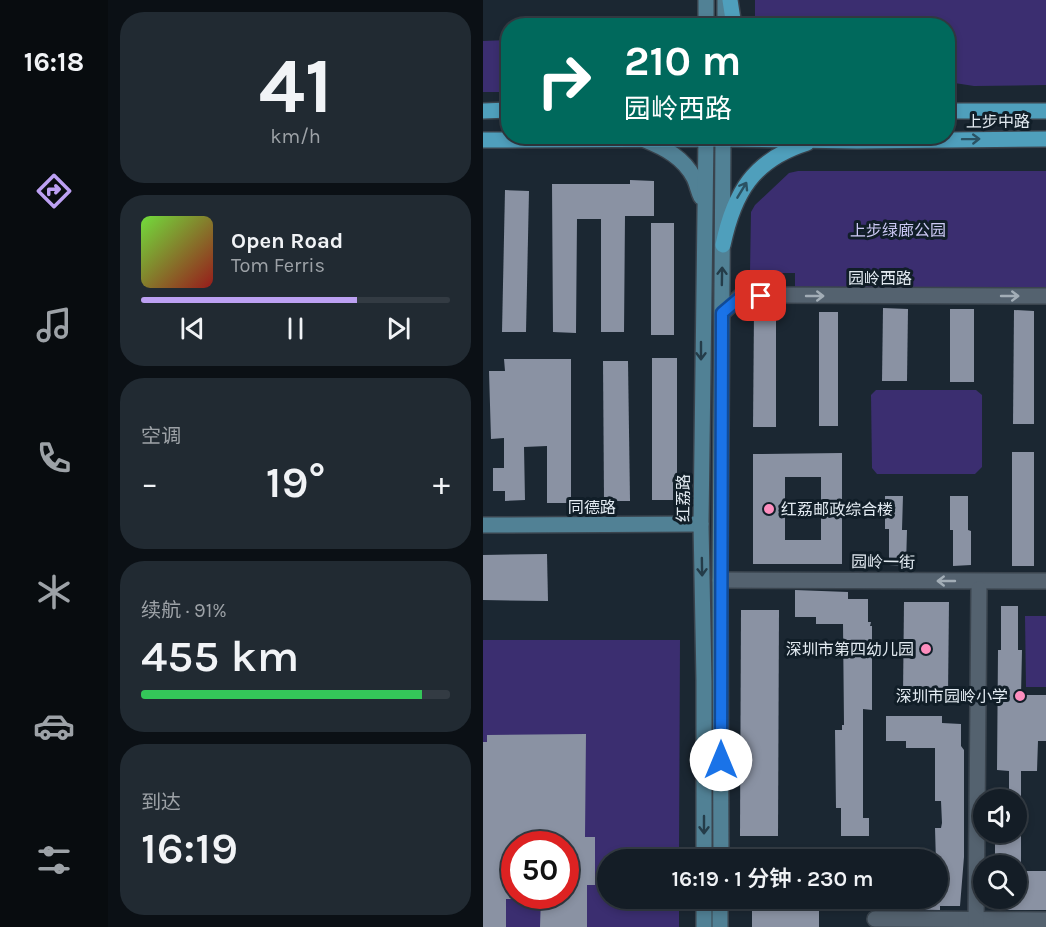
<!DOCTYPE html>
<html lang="zh">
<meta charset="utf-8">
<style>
:root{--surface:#141d26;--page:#212a32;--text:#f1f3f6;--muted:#9da2a7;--line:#333b43;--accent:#bca0f2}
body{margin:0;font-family:Karla,"Noto Sans SC",sans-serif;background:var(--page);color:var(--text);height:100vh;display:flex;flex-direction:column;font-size:22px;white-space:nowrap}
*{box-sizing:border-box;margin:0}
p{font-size:20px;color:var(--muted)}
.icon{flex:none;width:33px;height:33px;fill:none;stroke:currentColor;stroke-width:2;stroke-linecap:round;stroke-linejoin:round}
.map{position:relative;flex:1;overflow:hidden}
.details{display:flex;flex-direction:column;gap:12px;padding:12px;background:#0b1015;width:375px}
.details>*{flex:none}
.top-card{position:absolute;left:18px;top:18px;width:454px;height:126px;border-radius:24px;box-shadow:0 3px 9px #0003,0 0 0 2px var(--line);background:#00695c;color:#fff;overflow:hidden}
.buttons{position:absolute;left:490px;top:789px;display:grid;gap:12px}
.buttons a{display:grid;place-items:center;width:54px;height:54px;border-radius:50%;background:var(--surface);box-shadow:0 3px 9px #0003,0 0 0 2px var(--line);font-size:30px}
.speed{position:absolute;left:18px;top:831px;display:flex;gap:12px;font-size:30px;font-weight:700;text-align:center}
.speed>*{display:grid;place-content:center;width:78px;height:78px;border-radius:50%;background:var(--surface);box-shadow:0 3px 9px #0003,0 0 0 2px var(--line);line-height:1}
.speed .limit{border:9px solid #d22;background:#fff;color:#111}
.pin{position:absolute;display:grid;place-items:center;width:51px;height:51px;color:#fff;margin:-26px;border-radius:12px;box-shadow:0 3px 9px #0006}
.me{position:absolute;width:66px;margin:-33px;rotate:0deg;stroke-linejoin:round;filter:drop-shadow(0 0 4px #0008)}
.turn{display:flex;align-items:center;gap:21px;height:126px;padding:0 24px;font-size:27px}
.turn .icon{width:78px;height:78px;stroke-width:2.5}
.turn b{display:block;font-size:42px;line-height:51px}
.big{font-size:45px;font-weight:600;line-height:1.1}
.details .card{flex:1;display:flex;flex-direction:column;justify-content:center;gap:9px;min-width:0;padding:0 21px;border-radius:24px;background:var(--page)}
.details .dial{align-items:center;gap:0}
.dial b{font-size:78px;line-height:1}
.song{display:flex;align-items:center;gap:18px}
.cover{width:72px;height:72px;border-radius:9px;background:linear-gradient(135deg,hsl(100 70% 55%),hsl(0 70% 35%))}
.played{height:6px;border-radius:3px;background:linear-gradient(90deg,var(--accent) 70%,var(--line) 70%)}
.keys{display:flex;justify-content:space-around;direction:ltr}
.heat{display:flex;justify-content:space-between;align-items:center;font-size:33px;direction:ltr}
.charge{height:9px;border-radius:4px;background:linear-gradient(90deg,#34c759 91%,var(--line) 0)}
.trip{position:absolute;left:114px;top:849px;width:351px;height:60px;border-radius:30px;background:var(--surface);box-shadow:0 3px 9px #0003,0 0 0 2px var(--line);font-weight:600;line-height:60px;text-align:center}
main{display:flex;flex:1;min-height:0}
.dock{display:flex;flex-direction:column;width:108px;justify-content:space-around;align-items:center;background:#080c0f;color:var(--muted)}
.dock .icon{width:42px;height:42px}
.dock .current{color:var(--accent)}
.dock b{font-size:27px;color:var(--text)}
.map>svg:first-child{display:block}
.green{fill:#3b2e70;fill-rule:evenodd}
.building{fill:#8a92a3;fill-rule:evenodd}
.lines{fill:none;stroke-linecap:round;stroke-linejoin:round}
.street-casing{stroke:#3a444e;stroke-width:18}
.secondary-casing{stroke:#3a444e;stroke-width:18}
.primary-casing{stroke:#3a444e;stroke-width:18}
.street{stroke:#54626f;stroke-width:15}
.secondary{stroke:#518195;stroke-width:15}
.primary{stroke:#4f9fbc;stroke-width:15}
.oneway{stroke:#2a5263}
.oneway2{stroke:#243c49}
.oneway3{stroke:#a2adb6}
.route-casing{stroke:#114b97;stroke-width:15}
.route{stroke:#1a73e8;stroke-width:10}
.poi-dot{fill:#fd8ebe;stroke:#111e28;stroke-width:2}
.labels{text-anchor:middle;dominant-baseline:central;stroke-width:6;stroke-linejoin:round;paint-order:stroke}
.street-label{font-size:16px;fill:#e2eaf1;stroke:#111e28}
.park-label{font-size:16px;fill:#cdcaf5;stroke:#111e28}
.poi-label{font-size:16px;fill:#e2eaf1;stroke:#111e28;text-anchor:end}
</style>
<main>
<nav class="dock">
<b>16:18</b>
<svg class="icon current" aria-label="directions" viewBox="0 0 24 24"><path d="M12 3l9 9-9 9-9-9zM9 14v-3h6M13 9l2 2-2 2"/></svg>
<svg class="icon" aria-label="music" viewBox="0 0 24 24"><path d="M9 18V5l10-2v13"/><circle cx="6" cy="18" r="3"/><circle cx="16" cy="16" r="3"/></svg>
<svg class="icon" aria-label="phone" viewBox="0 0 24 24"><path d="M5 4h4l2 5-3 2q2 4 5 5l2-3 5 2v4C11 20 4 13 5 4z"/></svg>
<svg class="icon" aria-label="climate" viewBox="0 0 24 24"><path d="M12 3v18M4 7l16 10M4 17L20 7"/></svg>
<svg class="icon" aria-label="car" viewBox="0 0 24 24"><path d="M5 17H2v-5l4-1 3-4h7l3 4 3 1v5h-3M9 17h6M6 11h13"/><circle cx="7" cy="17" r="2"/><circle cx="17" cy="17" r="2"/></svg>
<svg class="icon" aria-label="filters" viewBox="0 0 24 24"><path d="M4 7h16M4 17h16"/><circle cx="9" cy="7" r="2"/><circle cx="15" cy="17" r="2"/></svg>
</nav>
<section class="details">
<div class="card dial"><b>41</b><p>km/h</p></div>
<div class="card">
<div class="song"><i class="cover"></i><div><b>Open Road</b><p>Tom Ferris</p></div></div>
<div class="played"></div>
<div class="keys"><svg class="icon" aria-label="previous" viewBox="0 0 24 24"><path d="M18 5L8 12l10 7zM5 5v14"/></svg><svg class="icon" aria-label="pause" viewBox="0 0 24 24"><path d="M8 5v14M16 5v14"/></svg><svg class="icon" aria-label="next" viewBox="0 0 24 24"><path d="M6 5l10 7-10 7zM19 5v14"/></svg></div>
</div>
<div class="card"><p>空调</p>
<div class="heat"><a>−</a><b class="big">19°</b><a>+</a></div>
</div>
<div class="card"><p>续航 · 91%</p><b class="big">455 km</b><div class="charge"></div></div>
<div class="card"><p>到达</p><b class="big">16:19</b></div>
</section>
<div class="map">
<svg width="563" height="927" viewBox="0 0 563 927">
<rect width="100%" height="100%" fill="#1b2732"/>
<g class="green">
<path d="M272,0H563V85L491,86L465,82V26L272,25Z"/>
<path d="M25,40V92H0V41Z"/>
<path d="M315,171H563V289H312V273H267L268,212L272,205L306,173Z"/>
<path d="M393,390H493L499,395V467L492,474H394L389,468L388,395Z"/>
<path d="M542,616H563V687H543Z"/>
<path d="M0,640H197L196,859L124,860V898L196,899V927H0ZM32,844H82V896H32Z"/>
</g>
<g class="building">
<path d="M147,180L171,181V216H142L141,332H118V219H94L93,333L70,332L69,184H147Z"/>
<path d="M22,190L46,191L43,332H19Z"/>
<rect x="168" y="223" width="23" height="112"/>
<path d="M400,308L425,309L424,381H399Z"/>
<rect x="467" y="309" width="24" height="73"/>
<path d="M531,310L551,311V424H530Z"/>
<path d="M271,311H293V427H270Z"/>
<rect x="336" y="312" width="19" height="114"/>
<rect x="169" y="358" width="25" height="142"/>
<path d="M21,359H88V503H64V446L41,447L42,500L22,501V491H10V468H21V438L8,439L6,371H22Z"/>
<path d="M120,361H145L147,501H121Z"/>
<rect x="529" y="452" width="22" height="114"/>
<path d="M359,453V564H270V454ZM302,477H338V540H302Z"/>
<path d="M402,496H420L419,530H424L423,566L406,565V529H402Z"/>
<path d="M467,496H485V530L488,531V565L470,566V530H467Z"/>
<path d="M64,554L65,601L0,600V555Z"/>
<path d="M312,590L365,592V599H385V622H388L387,626H389V710L380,709V818H386V836H358V808H353L352,730H359V725H361L360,624H333V617H312Z"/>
<path d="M421,602H466L465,695H420Z"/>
<path d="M518,606H535V650H539L538,695H563V741H555L554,771H538V800H526V771L514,770L515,650H518Z"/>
<path d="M258,610H296L295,836H257Z"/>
<path d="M403,716H459V723L478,724V746L481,750V857L477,906H457V910L402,909V898H454L452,828H458L459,823L458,801H452V748H423V741H403Z"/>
<path d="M103,734L102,837H112V885H104V927H57L58,896H82V844H32V899H23V927H0V742H4V735Z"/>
<rect x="512" y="832" width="26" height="34"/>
<path d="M534,871H563V910H512V898H534Z"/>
<rect x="269" y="898" width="67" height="29"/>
</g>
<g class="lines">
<defs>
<g id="street">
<path d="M239,313L259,295L563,296"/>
<path d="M237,580L563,581"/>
<path d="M392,919L563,920"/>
<path d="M493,927L496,589"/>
</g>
<g id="secondary">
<path d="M223,26V0"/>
<path d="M242,26V0"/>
<path d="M162,140C182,148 201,158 211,178C214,184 215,191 218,197"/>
<path d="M0,525L218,524"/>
<path d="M221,860V681L218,524L223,136"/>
<path d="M238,860L237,580L240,136"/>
<path d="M221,927V898"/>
<path d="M237,927V898"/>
</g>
<g id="primary">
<path d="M247,0L251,26"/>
<path d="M0,111L26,110"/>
<path d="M465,111H563"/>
<path d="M0,140L240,139L374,141L563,139"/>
<path d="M240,245C251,193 270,160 324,143"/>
</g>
</defs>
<use href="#street" class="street-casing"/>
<use href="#secondary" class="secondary-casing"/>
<use href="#primary" class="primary-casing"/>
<use href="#street" class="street"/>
<use href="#secondary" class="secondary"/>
<use href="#primary" class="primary"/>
</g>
<defs><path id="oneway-shaft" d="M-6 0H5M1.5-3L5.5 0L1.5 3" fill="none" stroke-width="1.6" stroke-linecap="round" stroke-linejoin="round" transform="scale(1.5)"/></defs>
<g class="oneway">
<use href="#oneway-shaft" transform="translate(488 139) rotate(-1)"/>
<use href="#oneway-shaft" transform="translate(259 190) rotate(-59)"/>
</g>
<g class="oneway2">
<use href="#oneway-shaft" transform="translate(239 276) rotate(-89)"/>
<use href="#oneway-shaft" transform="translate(218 351) rotate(90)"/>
<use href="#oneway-shaft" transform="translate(219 567) rotate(89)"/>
<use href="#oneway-shaft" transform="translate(221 825) rotate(90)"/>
</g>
<g class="oneway3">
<use href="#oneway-shaft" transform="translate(332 296)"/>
<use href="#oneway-shaft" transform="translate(527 296)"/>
<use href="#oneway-shaft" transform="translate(463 581) rotate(-180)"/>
</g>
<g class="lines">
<defs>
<path id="route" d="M238,760L239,313L259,296H278"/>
</defs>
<use href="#route" class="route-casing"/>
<use href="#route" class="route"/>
</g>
<g class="poi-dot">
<circle cx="286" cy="509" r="6"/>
<circle cx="443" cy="649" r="6"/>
<circle cx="537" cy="696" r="6"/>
</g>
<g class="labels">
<g class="street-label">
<text x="515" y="121">上步中路</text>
<text x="397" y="278">园岭西路</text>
<text transform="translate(200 498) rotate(-90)">红荔路</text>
<text x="109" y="507">同德路</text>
<text transform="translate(400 562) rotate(1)">园岭一街</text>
</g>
<g class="park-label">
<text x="415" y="230">上步绿廊公园</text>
</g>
<g class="poi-label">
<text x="298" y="509" text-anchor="start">红荔邮政综合楼</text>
<text x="431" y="649">深圳市第四幼儿园</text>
<text x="525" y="696">深圳市园岭小学</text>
</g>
</g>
</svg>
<div class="buttons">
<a><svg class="icon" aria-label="sound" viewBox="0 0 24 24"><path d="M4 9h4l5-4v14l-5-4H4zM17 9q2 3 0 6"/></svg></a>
<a><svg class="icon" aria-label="search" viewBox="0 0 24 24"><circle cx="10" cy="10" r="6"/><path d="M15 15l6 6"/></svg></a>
</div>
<div class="speed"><div class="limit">50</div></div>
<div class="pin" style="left:278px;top:296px;background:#d93025"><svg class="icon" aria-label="arrive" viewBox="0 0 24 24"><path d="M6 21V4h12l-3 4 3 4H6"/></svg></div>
<svg class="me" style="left:238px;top:760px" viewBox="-20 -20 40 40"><circle r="19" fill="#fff"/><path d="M0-13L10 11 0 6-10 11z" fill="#1a73e8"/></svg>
<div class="trip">16:19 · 1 分钟 · 230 m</div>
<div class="top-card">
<div class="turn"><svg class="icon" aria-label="right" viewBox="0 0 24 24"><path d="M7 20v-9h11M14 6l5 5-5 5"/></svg><div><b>210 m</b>园岭西路</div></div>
</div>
</div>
</main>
